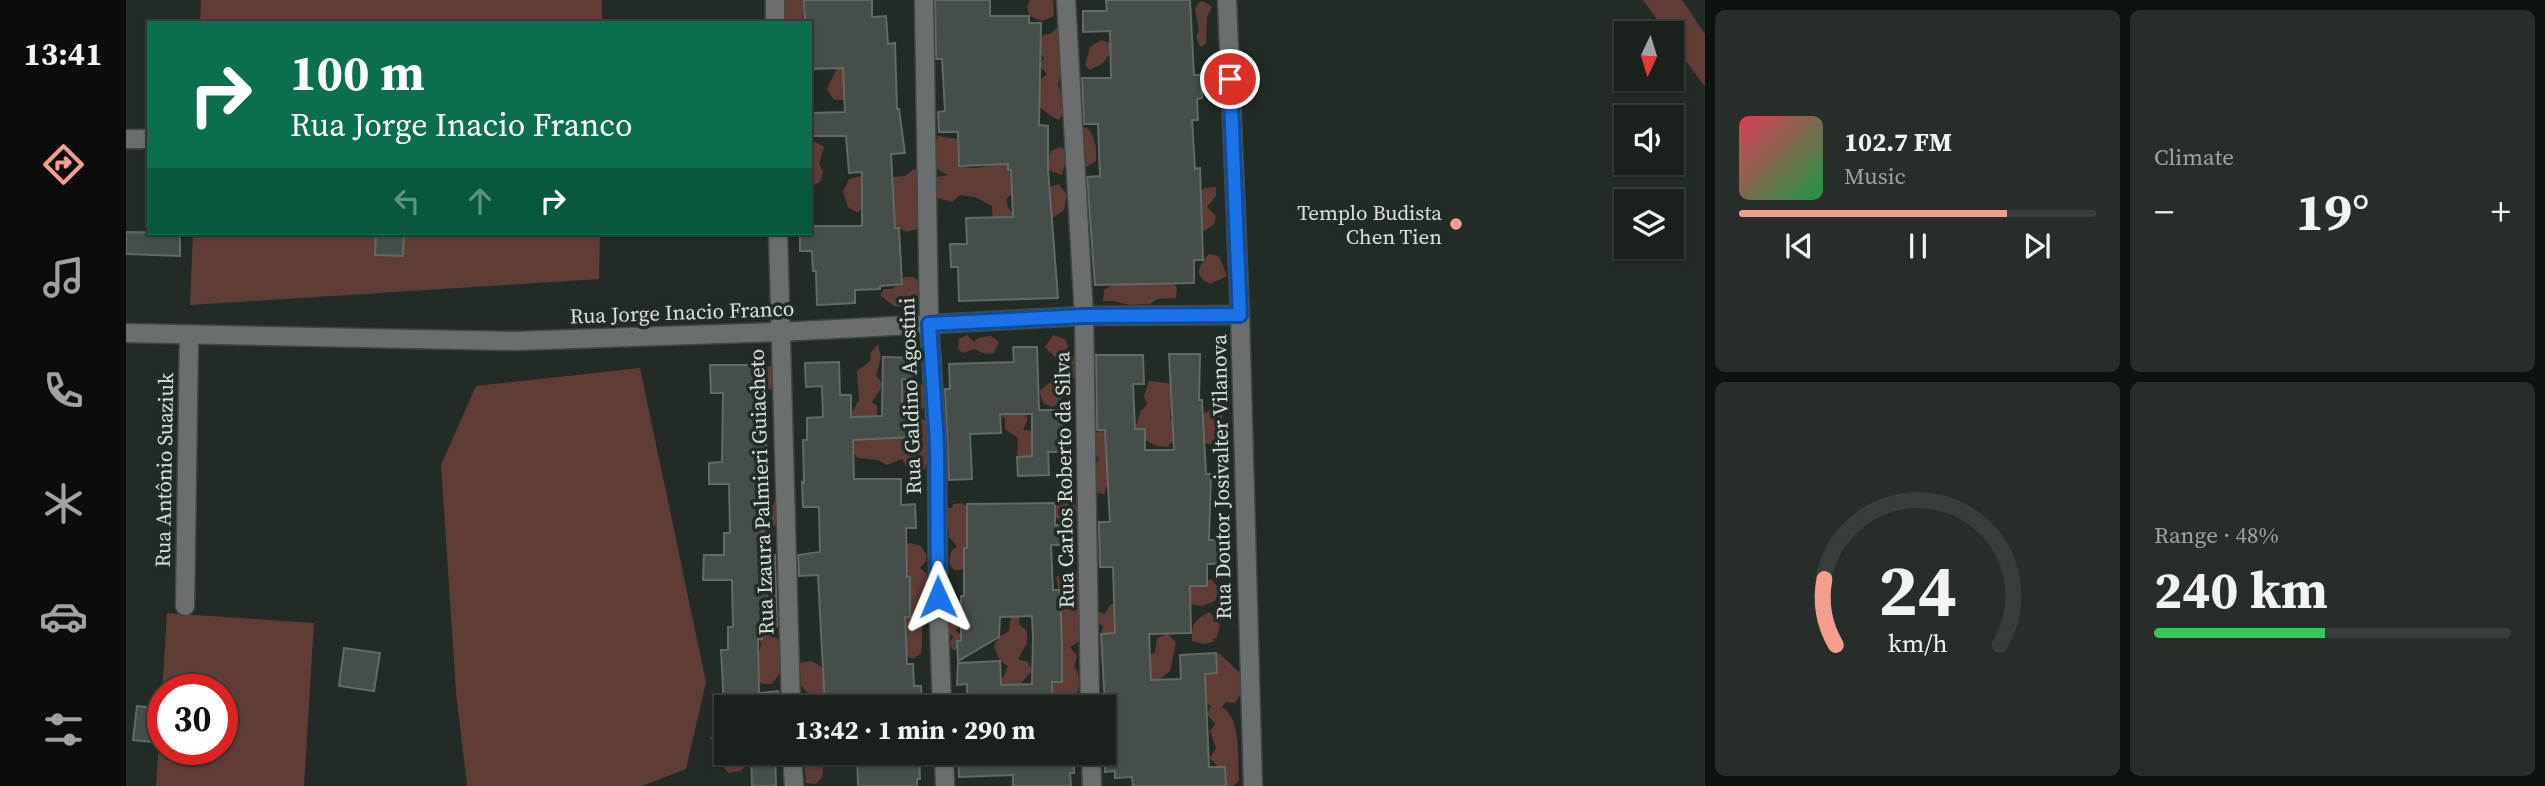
<!DOCTYPE html>
<meta charset="utf-8">
<style>
:root{--surface:#1a201c;--page:#272d29;--text:#f1f3f6;--muted:#9fa3a3;--line:#383e3b;--accent:#f59d8f}
body{margin:0;font-family:"Source Serif 4",serif;background:var(--page);color:var(--text);height:100vh;display:flex;flex-direction:column;font-size:26px;white-space:nowrap}
*{box-sizing:border-box;margin:0}
p{font-size:23px;color:var(--muted)}
.icon{flex:none;width:38px;height:38px;fill:none;stroke:currentColor;stroke-width:2;stroke-linecap:round;stroke-linejoin:round}
.map{position:relative;flex:1;overflow:hidden}
.details{display:flex;flex-direction:column;gap:10px;padding:10px;background:#0e120f;width:840px}
.details>*{flex:none}
.top-card{position:absolute;left:21px;top:21px;width:665px;height:214px;border-radius:0px;box-shadow:0 2px 5px #0004,0 0 0 2px var(--line);background:#0b6e4f;color:#fff;overflow:hidden}
.needle{width:46px;rotate:184deg}
.tools{position:absolute;left:1488px;top:21px;display:grid;gap:14px}
.tools a{display:grid;place-items:center;width:70px;height:70px;border-radius:0px;background:var(--surface);box-shadow:0 2px 5px #0004,0 0 0 2px var(--line);font-size:35px}
.speed{position:absolute;left:21px;top:674px;display:flex;gap:14px;font-size:35px;font-weight:700;text-align:center}
.speed>*{display:grid;place-content:center;width:91px;height:91px;border-radius:50%;background:var(--surface);box-shadow:0 2px 5px #0004,0 0 0 2px var(--line);line-height:1}
.speed .limit{border:10px solid #d22;background:#fff;color:#111}
.pin{position:absolute;display:grid;place-items:center;width:60px;height:60px;color:#fff;margin:-30px;border:4px solid #fff;border-radius:50%;box-shadow:0 2px 7px #0007}
.me{position:absolute;width:77px;margin:-38px;rotate:359deg;stroke-linejoin:round;filter:drop-shadow(0 0 5px #0008)}
.turn{display:flex;align-items:center;gap:24px;height:147px;padding:0 28px;font-size:32px}
.turn .icon{width:91px;height:91px;stroke-width:2.5}
.turn b{display:block;font-size:49px;line-height:60px}
.lanes{display:flex;align-items:center;height:66px;padding:0 28px;background:#0003;justify-content:center;gap:35px;direction:ltr}
.lanes .off{opacity:.35}
.big{font-size:52px;font-weight:700;line-height:1.1}
.details .tile{flex:1;display:flex;flex-direction:column;justify-content:center;gap:10px;min-width:0;padding:0 24px;border-radius:10px;background:var(--page)}
.details .dial{align-items:center;gap:0}
.dial svg{height:182px;overflow:visible;fill:none;stroke:var(--line);stroke-width:7;stroke-linecap:round;text-anchor:middle}
.dial text{fill:var(--text);stroke:none}
.song{display:flex;align-items:center;gap:21px}
.cover{width:84px;height:84px;border-radius:10px;background:linear-gradient(135deg,hsl(350 70% 55%),hsl(140 70% 35%))}
.played{height:7px;border-radius:4px;background:linear-gradient(90deg,var(--accent) 75%,var(--line) 75%)}
.keys{display:flex;justify-content:space-around;direction:ltr}
.heat{display:flex;justify-content:space-between;align-items:center;font-size:38px;direction:ltr}
.charge{height:10px;border-radius:5px;background:linear-gradient(90deg,#34c759 48%,var(--line) 0)}
.details .tiles{flex:1;display:grid;gap:10px;grid-template-columns:repeat(2,1fr)}
.trip{position:absolute;left:588px;top:695px;width:402px;height:70px;border-radius:0px;background:var(--surface);box-shadow:0 2px 5px #0004,0 0 0 2px var(--line);font-weight:700;line-height:70px;text-align:center}
main{display:flex;flex:1;min-height:0}
.tabs{display:flex;flex-direction:column;width:126px;justify-content:space-around;align-items:center;background:#0a0d0b;color:var(--muted)}
.tabs .icon{width:49px;height:49px}
.tabs .on{color:var(--accent)}
.tabs b{font-size:32px;color:var(--text)}
.map>svg:first-child{display:block}
.green{fill:#603c36;fill-rule:evenodd}
.building{fill:#454e48;stroke:#616a64;stroke-width:2}
.lines{fill:none;stroke-linecap:round;stroke-linejoin:round}
.minor-casing{stroke:#404843;stroke-width:21}
.minor{stroke:#6a6e6c;stroke-width:18}
.route-casing{stroke:#114b97;stroke-width:18}
.route{stroke:#1a73e8;stroke-width:12}
.poi-dot{fill:#f59d8f;stroke:#232b26;stroke-width:2.5}
.labels{text-anchor:middle;dominant-baseline:central;stroke-width:7;stroke-linejoin:round;paint-order:stroke}
.poi-label{font-size:21px;fill:#dae0dc;stroke:#232b26;text-anchor:end}
.street-label{font-size:21px;fill:#dae0dc;stroke:#232b26}
</style>
<main>
<nav class="tabs">
<b>13:41</b>
<svg class="icon on" aria-label="directions" viewBox="0 0 24 24"><path d="M12 3l9 9-9 9-9-9zM9 14v-3h6M13 9l2 2-2 2"/></svg>
<svg class="icon" aria-label="music" viewBox="0 0 24 24"><path d="M9 18V5l10-2v13"/><circle cx="6" cy="18" r="3"/><circle cx="16" cy="16" r="3"/></svg>
<svg class="icon" aria-label="phone" viewBox="0 0 24 24"><path d="M5 4h4l2 5-3 2q2 4 5 5l2-3 5 2v4C11 20 4 13 5 4z"/></svg>
<svg class="icon" aria-label="climate" viewBox="0 0 24 24"><path d="M12 3v18M4 7l16 10M4 17L20 7"/></svg>
<svg class="icon" aria-label="car" viewBox="0 0 24 24"><path d="M5 17H2v-5l4-1 3-4h7l3 4 3 1v5h-3M9 17h6M6 11h13"/><circle cx="7" cy="17" r="2"/><circle cx="17" cy="17" r="2"/></svg>
<svg class="icon" aria-label="filters" viewBox="0 0 24 24"><path d="M4 7h16M4 17h16"/><circle cx="9" cy="7" r="2"/><circle cx="15" cy="17" r="2"/></svg>
</nav>
<div class="map">
<svg width="1579" height="786" viewBox="0 0 1579 786">
<rect width="100%" height="100%" fill="#232b26"/>
<g class="green">
<path d="M75,0H476V23H74Z"/>
<path d="M653,0H679L676,23H654Z"/>
<path d="M904,0H927L928,16L916,21L903,16L901,7Z"/>
<path d="M1517,0H1556L1579,34V87L1545,40V33H1541Z"/>
<path d="M1074,1L1079,2L1086,7L1081,17L1080,44L1074,47L1070,36L1073,31L1069,9Z"/>
<path d="M935,24L936,66L932,86L936,94L946,98L933,120C923,117 916,107 906,102L903,90L921,74L913,65L918,58L912,50L917,35L924,34Z"/>
<path d="M975,40L984,43V54L976,64L964,70L959,65L964,47Z"/>
<path d="M723,64L719,100H708L701,89L711,68Z"/>
<path d="M960,127C969,135 971,149 970,161L960,167L951,162L952,131Z"/>
<path d="M812,136L832,139L836,155L834,166C851,171 866,165 882,160L886,194L880,199L883,209L890,218L867,227L866,206L849,197L834,195L826,202L811,198L807,188L811,177L822,175L809,168L803,156L809,147Z"/>
<path d="M689,142L698,147L693,164L697,172L694,182L684,187V144Z"/>
<path d="M935,147L942,152L936,175L922,170L921,162L925,151Z"/>
<path d="M788,169L798,173L796,221L791,229L780,232L762,221L766,177L779,176Z"/>
<path d="M734,176C742,191 742,199 732,213L722,207L717,192L723,179Z"/>
<path d="M933,184L941,195L938,210L927,218L919,214L922,188Z"/>
<path d="M1090,187V196L1081,207L1090,216L1088,224L1079,231L1071,228L1068,196L1079,188Z"/>
<path d="M67,233H474L473,279L64,305Z"/>
<path d="M1083,254L1093,256L1101,276L1084,284L1077,280L1072,272L1077,260Z"/>
<path d="M779,277H787L794,282L795,294L777,307L768,306L754,295L758,289H766Z"/>
<path d="M1046,281L1051,288L1050,298L1031,299L1024,304L1004,305L988,301H977L978,290L988,284Z"/>
<path d="M841,335L848,342L852,338L865,336L873,342L867,354L857,353L848,349L837,353L832,349L833,339Z"/>
<path d="M927,335L939,339L945,354L955,365L946,382L936,389L937,397L928,407L918,404L913,391L936,373L931,359L919,347Z"/>
<path d="M752,344L755,357L750,375L757,385L746,402L751,406V436L767,439L790,419L773,411L776,384L789,380L804,391L799,406L791,418L800,420L801,439L808,442V458L802,462L797,473L781,467L776,459L761,465L752,460L732,458L723,448C731,436 732,429 725,414L733,400L731,371L744,361L745,352Z"/>
<path d="M648,365L647,388L637,392H628L630,379L638,377L640,367Z"/>
<path d="M514,368L580,682L560,769L516,786H341L330,692L315,465L350,386Z"/>
<path d="M1023,381L1041,383L1051,389L1050,398L1045,403L1044,419L1051,430L1049,440L1042,445L1045,447C1027,447 1020,442 1009,429L1015,411L1021,404L1018,395Z"/>
<path d="M859,408L883,409L886,414H899L902,419L897,430L911,431L916,451L904,456L891,457L892,438L879,429V418Z"/>
<path d="M1087,408L1096,410L1098,440L1093,446L1078,443L1077,414Z"/>
<path d="M975,430L984,438L982,482L978,494L966,492C964,478 970,470 973,457L966,453L967,435Z"/>
<path d="M935,497L948,500L951,511L939,521L932,519L925,514L929,499Z"/>
<path d="M650,500L655,501L652,523L647,527L646,535L639,538L636,532V509H644Z"/>
<path d="M836,503L843,508L841,545L844,557L842,565L835,570H828L823,563L825,552L831,546L823,537V529L816,527L819,507L826,508L827,504Z"/>
<path d="M784,543L795,546L800,554V561L794,568L806,577L808,612C790,626 799,633 795,653L787,659L773,652L777,577L784,573L773,571L775,547Z"/>
<path d="M942,571L954,572L957,639L944,647L951,656L948,666C956,676 953,689 949,701L938,707L927,705L921,684L932,616L935,612C930,600 934,590 930,577Z"/>
<path d="M1075,580H1086L1093,589L1089,601L1076,606L1064,604L1063,586Z"/>
<path d="M825,593C840,602 837,617 830,631L836,636L834,648L827,650L824,644L827,636L818,631L823,624L818,619V596Z"/>
<path d="M993,600L988,636L979,640L975,634L977,627L973,623H965L970,611L979,614L984,605Z"/>
<path d="M1084,612L1094,625L1091,637L1086,640L1090,641L1078,644L1066,641C1065,624 1069,619 1084,612Z"/>
<path d="M41,613L188,623L178,786H30ZM37,690H96V749H37Z"/>
<path d="M885,613L894,614L893,624L901,631V643L892,659L902,662L906,671L888,691L875,690V682L882,666L874,661L868,646L873,637L883,631Z"/>
<path d="M642,630L653,640L654,673L646,684H636L627,675L635,645L633,636Z"/>
<path d="M1042,634L1050,643L1044,671L1032,680H1025C1016,671 1018,658 1029,652L1031,638Z"/>
<path d="M1093,653L1113,672L1117,690L1109,703L1100,702L1096,707C1116,719 1111,759 1113,780L1108,786H1097L1099,774L1084,758L1090,748L1084,731L1089,724L1081,714L1085,706L1075,699L1078,667Z"/>
<path d="M685,661L700,669L696,707H676L682,694L675,685L674,663Z"/>
<path d="M595,735L600,737V752L619,753L621,763L615,771L602,773L596,765L597,753L583,737Z"/>
<path d="M678,758H692L698,763L696,777L690,784L680,783Z"/>
</g>
<g class="building">
<path d="M678,0H746V17L760,16L762,44L769,43L771,109H773L779,153L765,154L769,228H773L776,284L754,286V289L729,290V303L691,305L690,271H687L686,251H674V233H684V226H736V172L723,173L720,136H686L685,113L719,112L717,68L684,69V23H679Z"/>
<path d="M809,0H864V16H903V23H915L913,125L922,126V170L932,298L833,301L832,267H825L824,244H841L840,218L887,217L885,170H882V164L833,166L832,132H813L812,112L819,111L816,59H810Z"/>
<path d="M980,0H1064L1068,75H1075L1076,98L1071,99L1072,120H1066L1069,169L1074,168L1077,260H1068V283L969,285L961,177L974,176L972,124H958L956,78H985L984,31L957,32V11H981Z"/>
<path d="M0,232L54,233V256L0,254Z"/>
<path d="M250,233H278L277,256L249,255Z"/>
<path d="M887,347H911L913,410H936V452H922L923,475L892,476L891,457L906,456V414H874L875,433L844,434L846,479L823,480L819,389H824L823,364L888,362Z"/>
<path d="M1043,354H1074L1073,400H1076L1080,474H1085L1083,540H1092L1093,564H1081V586H1064L1065,633L1023,634L1025,680L1055,679L1054,655L1090,653L1091,673L1079,674L1083,767H1099L1100,786H1007L1006,777L989,778V771L979,772V706L975,634L989,633L987,567H974L973,522H984L979,430H971L970,355H1017L1018,384H1007L1009,429H1019V450H1048Z"/>
<path d="M757,357L789,358V380L776,379V415L786,414L787,437L727,440L728,479H775V505L789,504L790,528H780L781,577H784V617H779L781,664H787L788,686H795L796,707H699L692,575L673,576L672,555L694,552L693,507H677L676,482L678,483L677,440H681V418L697,417L696,386L680,387L679,363L713,362L714,395H725V417L756,416Z"/>
<path d="M584,365H627L628,392H637V441H640L644,509H636L637,554L649,555L651,626H636V639H632L633,693L652,691L653,707H598L595,650H602V627H607L606,580H577L578,555H598V533H604L603,484H583V463L596,462L597,393H585Z"/>
<path d="M929,503V525H940V545H925L927,590H934L936,645V682H926L927,705L842,707L841,684L831,685L832,663L874,661L875,685L906,684L907,637L906,616L874,617L873,637L832,661L831,641H835V596H838V548H841V504Z"/>
<path d="M218,648L254,653L248,691L213,686Z"/>
<path d="M11,706L30,708L27,742L7,740Z"/>
<path d="M625,752H649L650,786H626Z"/>
<path d="M731,752H793L794,779H791V786H732Z"/>
<path d="M849,752H948V773H944L945,786H887V775L833,777L832,755Z"/>
</g>
<g class="lines">
<defs>
<g id="minor">
<path d="M649,0V23"/>
<path d="M798,0L803,324L811,445L812,597L816,707"/>
<path d="M940,0L958,316L964,707"/>
<path d="M1101,0L1114,315L1127,786"/>
<path d="M0,139H23"/>
<path d="M652,233L665,707"/>
<path d="M0,333L389,341L653,332L958,316L1114,315"/>
<path d="M59,606L63,335"/>
<path d="M666,752L668,786"/>
<path d="M818,752L819,786"/>
<path d="M965,752L966,786"/>
</g>
</defs>
<use href="#minor" class="minor-casing"/>
<use href="#minor" class="minor"/>
</g>
<g class="lines">
<defs>
<path id="route" d="M812,597L811,445L803,324L958,316L1114,315L1104,79"/>
</defs>
<use href="#route" class="route-casing"/>
<use href="#route" class="route"/>
</g>
<circle class="poi-dot" cx="1330" cy="224" r="7"/>
<g class="labels">
<g class="poi-label">
<text x="1316" y="212">Templo Budista<tspan x="1316" dy="24">Chen Tien</tspan></text>
</g>
<g class="street-label">
<text transform="translate(556 312) rotate(-2)">Rua Jorge Inacio Franco</text>
<text transform="translate(784 396) rotate(-92)">Rua Galdino Agostini</text>
<text transform="translate(38 470) rotate(-89)">Rua Antônio Suaziuk</text>
<text transform="translate(1095 477) rotate(-91)">Rua Doutor Josivalter Vilanova</text>
<text transform="translate(938 480) rotate(-91)">Rua Carlos Roberto da Silva</text>
<text transform="translate(635 492) rotate(-92)">Rua Izaura Palmieri Guiacheto</text>
</g>
</g>
</svg>
<div class="tools">
<a><svg class="needle" viewBox="-14 -14 28 28"><path d="M0-13l5 13h-10z" fill="#e53935"/><path d="M0 13l5-13h-10z" fill="#9fa3a3"/></svg></a>
<a><svg class="icon" aria-label="sound" viewBox="0 0 24 24"><path d="M4 9h4l5-4v14l-5-4H4zM17 9q2 3 0 6"/></svg></a>
<a><svg class="icon" aria-label="layers" viewBox="0 0 24 24"><path d="M12 4l9 5-9 5-9-5zM3 14l9 5 9-5"/></svg></a>
</div>
<div class="speed"><div class="limit">30</div></div>
<div class="pin" style="left:1104px;top:79px;background:#d93025"><svg class="icon" aria-label="arrive" viewBox="0 0 24 24"><path d="M6 21V4h12l-3 4 3 4H6"/></svg></div>
<svg class="me" style="left:812px;top:597px" viewBox="-20 -20 40 40"><path d="M0-17L14 15 0 8-14 15z" fill="#1a73e8" stroke="#fff" stroke-width="4"/></svg>
<div class="trip">13:42 · 1 min · 290 m</div>
<div class="top-card">
<div class="turn"><svg class="icon" aria-label="right" viewBox="0 0 24 24"><path d="M7 20v-9h11M14 6l5 5-5 5"/></svg><div><b>100 m</b>Rua Jorge Inacio Franco</div></div>
<div class="lanes"><svg class="icon off" aria-label="left" viewBox="0 0 24 24"><path d="M17 20v-9H6M10 6l-5 5 5 5"/></svg><svg class="icon off" aria-label="ahead" viewBox="0 0 24 24"><path d="M12 20V5M6 11l6-6 6 6"/></svg><svg class="icon" aria-label="right" viewBox="0 0 24 24"><path d="M7 20v-9h11M14 6l5 5-5 5"/></svg></div>
</div>
</div>
<section class="details">
<div class="tiles">
<div class="tile">
<div class="song"><i class="cover"></i><div><b>102.7 FM</b><p>Music</p></div></div>
<div class="played"></div>
<div class="keys"><svg class="icon" aria-label="previous" viewBox="0 0 24 24"><path d="M18 5L8 12l10 7zM5 5v14"/></svg><svg class="icon" aria-label="pause" viewBox="0 0 24 24"><path d="M8 5v14M16 5v14"/></svg><svg class="icon" aria-label="next" viewBox="0 0 24 24"><path d="M6 5l10 7-10 7zM19 5v14"/></svg></div>
</div>
<div class="tile"><p>Climate</p>
<div class="heat"><a>−</a><b class="big">19°</b><a>+</a></div>
</div>
<div class="tile dial"><svg viewBox="0 0 100 80">
<path d="M14 69A42 42 0 1 1 86 69"/>
<path d="M14 69A42 42 0 0 1 9 40" stroke="#f59d8f"/>
<text x="50" y="56" font-size="32" font-weight="700">24</text>
<text x="50" y="72" font-size="11">km/h</text>
</svg></div>
<div class="tile"><p>Range · 48%</p><b class="big">240 km</b><div class="charge"></div></div>
</div>
</section>
</main>
